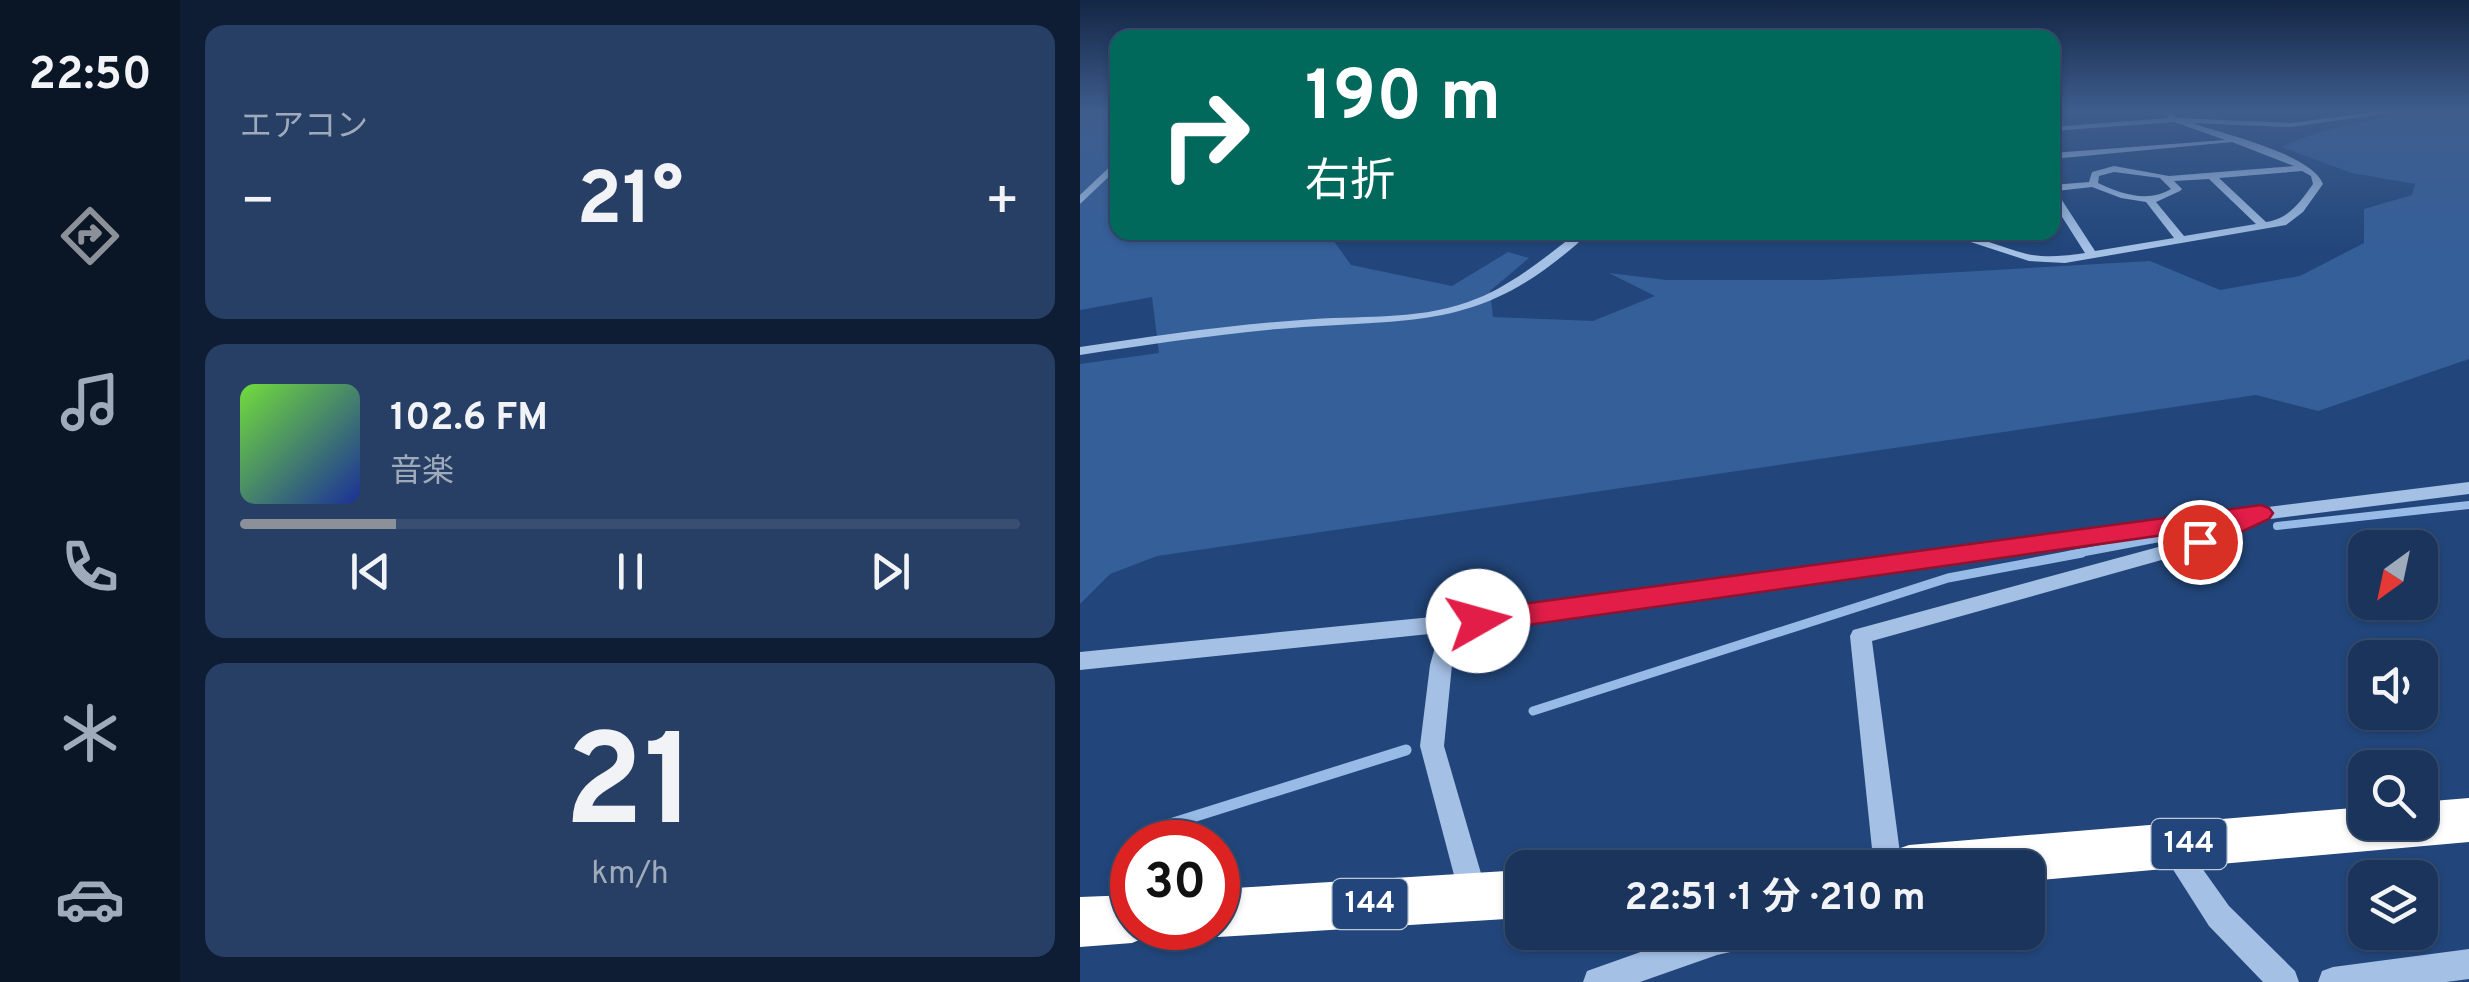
<!DOCTYPE html>
<html lang="ja">
<meta charset="utf-8">
<style>
:root{--surface:#1a345c;--page:#273f65;--text:#f1f3f6;--muted:#9faabb;--line:#384f72;--accent:#8c9099}
body{margin:0;font-family:Overpass,"Noto Sans JP",sans-serif;background:var(--page);color:var(--text);height:100vh;display:flex;flex-direction:column;font-size:38px;white-space:nowrap}
*{box-sizing:border-box;margin:0}
p{font-size:32px;color:var(--muted)}
.icon{flex:none;width:55px;height:55px;fill:none;stroke:currentColor;stroke-width:2;stroke-linecap:round;stroke-linejoin:round}
.map{position:relative;flex:1;overflow:hidden}
.panel{display:flex;flex-direction:column;gap:25px;padding:25px;background:#0e1d33;width:900px}
.panel>*{flex:none}
.banner{position:absolute;left:30px;top:30px;width:950px;height:210px;border-radius:20px;box-shadow:0 2px 8px #0004,0 0 0 2px var(--line);background:#00695c;color:#fff;overflow:hidden}
.needle{width:65px;rotate:213deg}
.tools{position:absolute;left:1268px;top:530px;display:grid;gap:20px}
.tools a{display:grid;place-items:center;width:90px;height:90px;border-radius:20px;background:var(--surface);box-shadow:0 2px 8px #0004,0 0 0 2px var(--line);font-size:50px}
.speed{position:absolute;left:30px;top:820px;display:flex;gap:20px;font-size:50px;font-weight:700;text-align:center}
.speed>*{display:grid;place-content:center;width:130px;height:130px;border-radius:50%;background:var(--surface);box-shadow:0 2px 8px #0004,0 0 0 2px var(--line);line-height:1}
.speed .limit{border:15px solid #d22;background:#fff;color:#111}
.pin{position:absolute;display:grid;place-items:center;width:85px;height:85px;color:#fff;margin:-42px;border:5px solid #fff;border-radius:50%;box-shadow:0 2px 10px #0007}
.me{position:absolute;width:110px;margin:-55px;rotate:83deg;stroke-linejoin:round;filter:drop-shadow(0 0 8px #0008)}
.turn{display:flex;align-items:center;gap:35px;height:210px;padding:0 30px;font-size:45px}
.turn .icon{width:130px;height:130px;stroke-width:2.5}
.turn b{display:block;font-size:70px;line-height:85px}
.big{font-size:75px;font-weight:700;line-height:1.1}
.panel .widget{flex:1;display:flex;flex-direction:column;justify-content:center;gap:15px;min-width:0;padding:0 35px;border-radius:20px;background:var(--page)}
.panel .dial{align-items:center;gap:0}
.dial b{font-size:130px;line-height:1}
.song{display:flex;align-items:center;gap:30px}
.cover{width:120px;height:120px;border-radius:15px;background:linear-gradient(135deg,hsl(100 70% 55%),hsl(230 70% 35%))}
.played{height:10px;border-radius:5px;background:linear-gradient(90deg,var(--accent) 20%,var(--line) 20%)}
.keys{display:flex;justify-content:space-around;direction:ltr}
.heat{display:flex;justify-content:space-between;align-items:center;font-size:55px;direction:ltr}
.trip{position:absolute;left:425px;top:850px;width:540px;height:100px;border-radius:20px;background:var(--surface);box-shadow:0 2px 8px #0004,0 0 0 2px var(--line);font-weight:700;line-height:100px;text-align:center}
main{display:flex;flex:1;min-height:0}
.menu{display:flex;flex-direction:column;width:180px;justify-content:space-around;align-items:center;background:#0a1525;color:var(--muted)}
.menu .icon{width:70px;height:70px}
.menu .current{color:var(--accent)}
.menu b{font-size:45px;color:var(--text)}
.map>svg:first-child{display:block}
.green{fill:#355f99}
.lines{fill:none;stroke-linecap:round;stroke-linejoin:round}
.stream-far2{stroke:#98bae7;stroke-width:8}
.stream-far1{stroke:#98bae7;stroke-width:9}
.stream{stroke:#98bae7;stroke-width:11}
.minor{fill:#a4c0e5;fill-rule:evenodd}
.highway{fill:#fff;fill-rule:evenodd}
.route{fill:#e11d48;stroke:#92132f;stroke-width:2.5}
.labels{text-anchor:middle;dominant-baseline:central;stroke-width:10;stroke-linejoin:round;paint-order:stroke}
.shield{fill:#22467b;stroke:#bdc8d7;stroke-width:2.5}
.shield-label{font-size:30px;font-weight:bold;fill:#fff}
</style>
<main>
<nav class="menu">
<b>22:50</b>
<svg class="icon current" aria-label="directions" viewBox="0 0 24 24"><path d="M12 3l9 9-9 9-9-9zM9 14v-3h6M13 9l2 2-2 2"/></svg>
<svg class="icon" aria-label="music" viewBox="0 0 24 24"><path d="M9 18V5l10-2v13"/><circle cx="6" cy="18" r="3"/><circle cx="16" cy="16" r="3"/></svg>
<svg class="icon" aria-label="phone" viewBox="0 0 24 24"><path d="M5 4h4l2 5-3 2q2 4 5 5l2-3 5 2v4C11 20 4 13 5 4z"/></svg>
<svg class="icon" aria-label="climate" viewBox="0 0 24 24"><path d="M12 3v18M4 7l16 10M4 17L20 7"/></svg>
<svg class="icon" aria-label="car" viewBox="0 0 24 24"><path d="M5 17H2v-5l4-1 3-4h7l3 4 3 1v5h-3M9 17h6M6 11h13"/><circle cx="7" cy="17" r="2"/><circle cx="17" cy="17" r="2"/></svg>
</nav>
<section class="panel">
<div class="widget"><p>エアコン</p>
<div class="heat"><a>−</a><b class="big">21°</b><a>+</a></div>
</div>
<div class="widget">
<div class="song"><i class="cover"></i><div><b>102.6 FM</b><p>音楽</p></div></div>
<div class="played"></div>
<div class="keys"><svg class="icon" aria-label="previous" viewBox="0 0 24 24"><path d="M18 5L8 12l10 7zM5 5v14"/></svg><svg class="icon" aria-label="pause" viewBox="0 0 24 24"><path d="M8 5v14M16 5v14"/></svg><svg class="icon" aria-label="next" viewBox="0 0 24 24"><path d="M6 5l10 7-10 7zM19 5v14"/></svg></div>
</div>
<div class="widget dial"><b>21</b><p>km/h</p></div>
</section>
<div class="map">
<svg width="1389" height="982" viewBox="0 0 1389 982">
<rect width="100%" height="100%" fill="#22467b"/>
<path class="green" d="M0,111H37L38,232L248,233L271,265L372,286L428,252L449,258L410,291L413,317L513,321L575,296L529,273L587,280H741L1070,261L1140,290L1220,276L1284,243V209L1332,195L1335,184L1272,173L1201,147C1255,122 1330,111 1389,111V359L1238,411L1176,395L77,556L30,574L0,604V364L79,353L72,297L0,310Z"/>
<g class="lines">
<g class="stream-far2">
<path d="M1197,526L1389,505"/>
<path d="M989,555L1090,536"/>
</g>
<path class="stream-far1" d="M453,711L868,578L1002,553"/>
<path class="stream" d="M68,831L326,750"/>
<g class="minor">
<path d="M1082,111H1090L1097,118L1211,123L1301,111H1323L1211,127L1112,123C1143,134 1232,154 1243,184L1223,212L1206,225L985,263L949,261L860,232C891,232 918,247 947,254C966,258 986,256 1005,253L972,201V185L1009,182L1012,172L1034,166L1089,176L1214,166L1152,142L972,159V153L1145,140L1094,122L972,131V127L1089,118ZM1222,171L1231,176L1233,184C1220,202 1209,219 1186,222L1139,178ZM1034,172L1080,178L1091,189C1068,203 1041,194 1018,183L1019,176ZM1129,179L1176,224L1104,236L1076,202L1100,191L1102,189L1094,181ZM1012,187L1041,198L1066,202L1094,238L1015,251L976,191Z"/>
<path d="M38,159V168L0,204V195Z"/>
<path d="M498,232H510C400,335 334,317 198,329C132,335 66,345 0,355V347C73,336 147,325 221,320C277,315 334,321 388,302C429,288 463,259 498,232Z"/>
<path d="M1389,482V494L1175,521L1172,526L1128,547L792,641L822,868H794L770,636L773,630L1115,537L1139,526L858,562L381,630L372,665L364,746L407,894L403,904L393,908L383,904L379,894L340,746L350,665L359,633L0,670V652L372,615L858,548Z"/>
<path d="M1093,836L1102,840L1149,906L1215,971L1219,982H1183L1129,926L1080,849L1084,840Z"/>
<path d="M617,932H699L695,942L637,955L560,982H503L507,971Z"/>
<path d="M1389,949V979L1366,982H1238L1242,971L1253,967Z"/>
</g>
<g class="highway">
<path d="M1389,798V842L948,881V868H806L812,851L829,845L1285,807V822H1340V802Z"/>
<path d="M442,870V918L138,937L120,928H138V889Z"/>
<path d="M52,895V928H73L69,936L52,943L0,947V897Z"/>
</g>
</g>
<linearGradient id="sky" x2="0" y2="1"><stop stop-color="#132644"/><stop offset="0.45" stop-color="#3e5d8d"/><stop offset="1" stop-color="#3e5d8d" stop-opacity="0"/></linearGradient>
<rect width="1389" height="248" fill="url(#sky)"/>
<path class="route" d="M1181,505L1189,508L1193,513L1189,519L1120,551L1108,542L1126,529L398,632L388,628L384,621L388,613L398,610Z"/>
<g class="labels">
<g class="shield">
<rect x="1071.5" y="819" width="75" height="50" rx="8"/>
<rect x="252.5" y="879" width="75" height="50" rx="8"/>
</g>
<g class="shield-label">
<text x="1109" y="844">144</text>
<text x="290" y="904">144</text>
</g>
</g>
</svg>
<div class="tools">
<a><svg class="needle" viewBox="-14 -14 28 28"><path d="M0-13l5 13h-10z" fill="#e53935"/><path d="M0 13l5-13h-10z" fill="#9faabb"/></svg></a>
<a><svg class="icon" aria-label="sound" viewBox="0 0 24 24"><path d="M4 9h4l5-4v14l-5-4H4zM17 9q2 3 0 6"/></svg></a>
<a><svg class="icon" aria-label="search" viewBox="0 0 24 24"><circle cx="10" cy="10" r="6"/><path d="M15 15l6 6"/></svg></a>
<a><svg class="icon" aria-label="layers" viewBox="0 0 24 24"><path d="M12 4l9 5-9 5-9-5zM3 14l9 5 9-5"/></svg></a>
</div>
<div class="speed"><div class="limit">30</div></div>
<div class="pin" style="left:1120px;top:542px;background:#d93025"><svg class="icon" aria-label="arrive" viewBox="0 0 24 24"><path d="M6 21V4h12l-3 4 3 4H6"/></svg></div>
<svg class="me" style="left:398px;top:621px" viewBox="-20 -20 40 40"><circle r="19" fill="#fff"/><path d="M0-13L10 11 0 6-10 11z" fill="#e11d48"/></svg>
<div class="trip">22:51 · 1 分 · 210 m</div>
<div class="banner">
<div class="turn"><svg class="icon" aria-label="right" viewBox="0 0 24 24"><path d="M7 20v-9h11M14 6l5 5-5 5"/></svg><div><b>190 m</b>右折</div></div>
</div>
</div>
</main>
